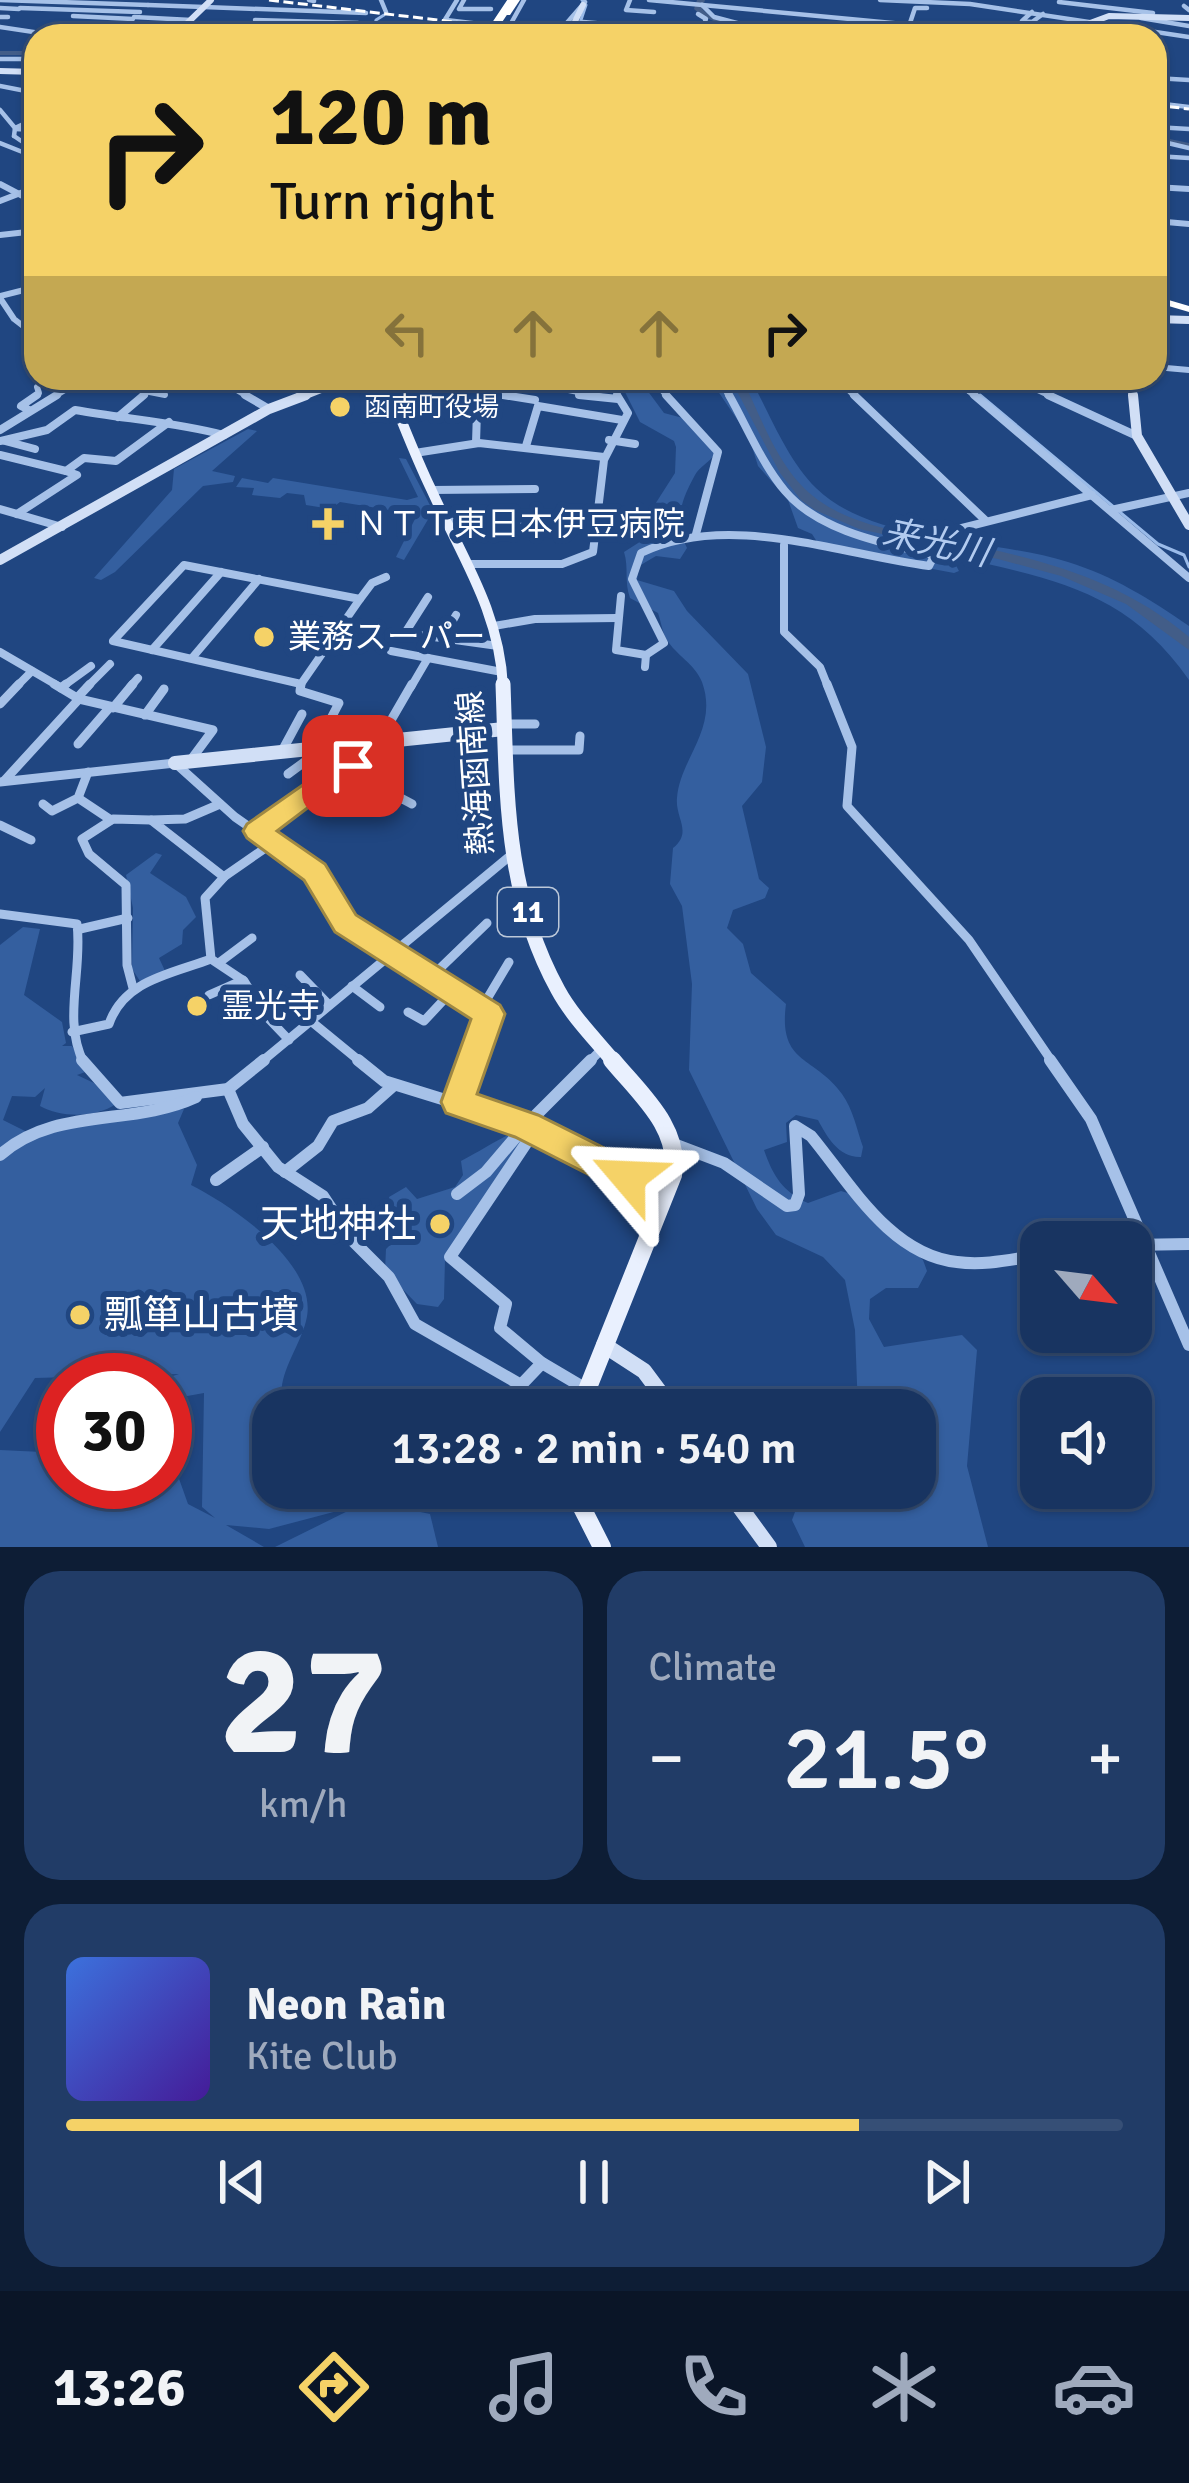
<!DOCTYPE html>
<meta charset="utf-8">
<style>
:root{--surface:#183461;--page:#213c67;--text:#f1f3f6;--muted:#9faabd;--line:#364f76;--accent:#f5d267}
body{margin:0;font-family:Signika,"Noto Sans JP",sans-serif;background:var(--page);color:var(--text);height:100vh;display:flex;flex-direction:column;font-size:45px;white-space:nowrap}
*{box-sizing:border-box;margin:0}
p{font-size:39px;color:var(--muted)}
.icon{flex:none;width:66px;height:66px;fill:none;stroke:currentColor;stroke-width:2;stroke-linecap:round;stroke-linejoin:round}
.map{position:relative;height:1547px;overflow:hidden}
.sheet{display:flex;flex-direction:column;gap:24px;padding:24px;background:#0d1d35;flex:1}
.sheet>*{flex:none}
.guide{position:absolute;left:24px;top:24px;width:1143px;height:366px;border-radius:36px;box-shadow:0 3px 9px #0004,0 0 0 3px var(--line);background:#f5d267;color:#111;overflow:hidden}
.needle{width:78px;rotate:118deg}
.controls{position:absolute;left:1020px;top:1221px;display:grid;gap:24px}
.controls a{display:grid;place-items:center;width:132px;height:132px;border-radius:24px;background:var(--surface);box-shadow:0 3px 9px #0004,0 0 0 3px var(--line);font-size:60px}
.speed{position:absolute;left:36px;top:1353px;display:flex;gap:24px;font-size:60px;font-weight:700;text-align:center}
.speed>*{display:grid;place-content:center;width:156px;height:156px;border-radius:50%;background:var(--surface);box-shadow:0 3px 9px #0004,0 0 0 3px var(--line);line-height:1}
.speed .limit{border:18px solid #d22;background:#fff;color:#111}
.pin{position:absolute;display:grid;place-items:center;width:102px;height:102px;color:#fff;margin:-51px;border-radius:24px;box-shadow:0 6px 18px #0006}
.me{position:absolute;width:132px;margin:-66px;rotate:296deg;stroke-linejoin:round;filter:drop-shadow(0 0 9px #0008)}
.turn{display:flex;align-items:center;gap:42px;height:252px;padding:0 48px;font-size:54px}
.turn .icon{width:156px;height:156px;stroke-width:2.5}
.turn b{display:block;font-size:84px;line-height:102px}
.lanes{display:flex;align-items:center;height:114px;padding:0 48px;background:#0003;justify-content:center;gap:60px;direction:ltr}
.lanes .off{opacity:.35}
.big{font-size:90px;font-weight:600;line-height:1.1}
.sheet .card{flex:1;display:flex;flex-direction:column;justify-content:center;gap:18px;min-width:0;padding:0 42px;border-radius:36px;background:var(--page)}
.sheet .dial{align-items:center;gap:0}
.dial b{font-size:156px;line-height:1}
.song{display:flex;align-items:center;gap:36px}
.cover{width:144px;height:144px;border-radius:18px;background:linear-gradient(135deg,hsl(220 70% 55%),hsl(260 70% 35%))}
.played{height:12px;border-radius:6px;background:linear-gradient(90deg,var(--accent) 75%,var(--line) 75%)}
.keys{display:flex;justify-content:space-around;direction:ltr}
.heat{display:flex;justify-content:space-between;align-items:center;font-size:66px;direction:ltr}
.sheet .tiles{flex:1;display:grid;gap:24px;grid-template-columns:1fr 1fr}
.card:last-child{grid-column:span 2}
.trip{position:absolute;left:252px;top:1389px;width:684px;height:120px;border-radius:36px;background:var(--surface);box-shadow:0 3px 9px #0004,0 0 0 3px var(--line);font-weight:600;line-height:120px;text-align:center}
.menu{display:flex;height:192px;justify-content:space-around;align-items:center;background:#0a1527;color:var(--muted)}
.menu .icon{width:84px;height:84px}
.menu .active{color:var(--accent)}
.menu b{font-size:54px;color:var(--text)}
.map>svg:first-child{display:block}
.green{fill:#345f9f}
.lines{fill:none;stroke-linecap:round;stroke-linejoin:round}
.stream{stroke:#9abbe9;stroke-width:3}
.river{fill:#425d88;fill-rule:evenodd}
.street-far4{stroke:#a6c1e8;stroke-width:4.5}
.street-far3{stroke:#a6c1e8;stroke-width:6}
.street-far2{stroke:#a6c1e8;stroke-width:8}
.street-far1{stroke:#a6c1e8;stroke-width:9}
.street{stroke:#a6c1e8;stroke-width:12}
.secondary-far4{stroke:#d1dff6;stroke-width:6}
.secondary-far3{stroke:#d1dff6;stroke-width:8}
.secondary-far2{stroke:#d1dff6;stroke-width:10}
.secondary-far1{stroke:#d1dff6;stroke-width:14}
.secondary{stroke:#d1dff6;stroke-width:16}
.primary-far3{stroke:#e9f0fe;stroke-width:9}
.primary-far2{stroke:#e9f0fe;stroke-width:10}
.primary-far1{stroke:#e9f0fe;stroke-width:15}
.primary{stroke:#e9f0fe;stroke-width:18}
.highway{fill:#fff;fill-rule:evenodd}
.rail{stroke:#fff;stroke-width:3;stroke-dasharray:10 4.5;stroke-linecap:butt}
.secondary-bridge{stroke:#d1dff6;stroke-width:6}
.highway-bridge{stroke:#fff;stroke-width:8}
.route{fill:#f5d267;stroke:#9f8843;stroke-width:3}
.poi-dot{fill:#f5d267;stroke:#204681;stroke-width:4.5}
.labels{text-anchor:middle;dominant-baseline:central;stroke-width:12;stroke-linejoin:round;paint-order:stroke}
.far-poi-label{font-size:27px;fill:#fff;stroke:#204681;text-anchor:start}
.shield{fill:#204681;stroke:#bcc8d9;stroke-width:3}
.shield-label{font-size:30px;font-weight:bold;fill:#fff}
.poi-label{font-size:33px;fill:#fff;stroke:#204681;text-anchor:start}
.street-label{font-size:33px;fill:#fff;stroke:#204681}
.water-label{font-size:36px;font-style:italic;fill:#b2cbf0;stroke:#204681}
.near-poi-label{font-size:39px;fill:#fff;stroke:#204681;text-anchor:end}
</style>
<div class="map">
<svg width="1189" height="1547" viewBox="0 0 1189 1547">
<rect width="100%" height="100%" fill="#204681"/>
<g class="green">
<path d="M618,378L647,390L664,413L683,418L715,454C710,462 699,467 695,475C681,501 674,519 687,548L680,559L656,556L639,566L637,580L674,591L687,611L748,674L766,747L762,782L742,806L759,879L769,888L765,898L733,910L727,928L743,944L751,973L786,1004C778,1065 814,1055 842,1094C853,1109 857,1130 863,1147L861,1157C839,1158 827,1137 818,1120L796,1115L786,1123L787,1142L764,1150C773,1176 783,1192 808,1203L841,1191L851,1194L923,1260L927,1271L918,1288H886L870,1299L869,1319L884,1347L962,1335L977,1350L967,1466L988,1547H805L792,1520L804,1488H915V1410H858L855,1330L845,1280L823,1257L776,1235L757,1209L689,1070L692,984L682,906L670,884L673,848C693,832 675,818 677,798C680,758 719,729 702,682C695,664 676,655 667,640C662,632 661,621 658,613L630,598C624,581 629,568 624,552L646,538L652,509L675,473L676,447L674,441L640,422Z"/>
<path d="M709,378H750C769,412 787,460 816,488C873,544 993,538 1068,562C1113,576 1150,599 1189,626V680C1127,590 1050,578 951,556L959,571L954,573L821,548L812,534L798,528L788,500L758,466L749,437Z"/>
<path d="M248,429L257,431L212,471L235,476L233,482L203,486L115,572L101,580L94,578L172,490L174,469Z"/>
<path d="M399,458L406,459L433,511L404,560L396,557L417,515L407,522L402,512L340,502L331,509L306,505L304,495L287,493L280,498L252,495L254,488L236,487L242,478L268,483L273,478L407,500L418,497Z"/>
<path d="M156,853L162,855L150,873L186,897L196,917L183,930L182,944L159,958L166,973L142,984L132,969L133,908L126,875Z"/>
<path d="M23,927L40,929L24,995L62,1022L66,1043L62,1046H72L88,1071L77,1075L94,1083L116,1104C96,1118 61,1118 40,1106L45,1088L35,1097L12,1096L3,1120L27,1132L184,1109L178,1123L197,1165L191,1185C233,1206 321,1266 306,1321C299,1350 272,1380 285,1410H273V1488H346L345,1509L269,1529L226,1525L264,1547H0V1450L63,1453V1482H165V1459H172L188,1504L215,1518L202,1507L204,1393L165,1400V1380H160L179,1374L35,1378L0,1432V945Z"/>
<path d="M514,1132L522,1140L445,1259L444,1299L438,1307L417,1304L385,1271L386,1249L396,1239L389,1197L406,1187L417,1199L455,1187L463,1175L461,1161C480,1151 495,1141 514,1132Z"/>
<path d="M368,1501L430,1514L438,1547H275Z"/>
</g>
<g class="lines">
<g class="stream">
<path d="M582,0L586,5L580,23L592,34"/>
<path d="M372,36L376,20L384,15"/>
<path d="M959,378L972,389"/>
<path d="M980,395L1158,544L1184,555L1189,567"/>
</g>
<g class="river">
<path d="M697,0H705L702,9L709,15L783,36C760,36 710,25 694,9Z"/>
<rect x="0" y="51" width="36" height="4"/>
<path d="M1155,136L1189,143V149L1155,142Z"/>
<path d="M730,378H742C761,417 778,468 813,496C854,529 912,533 961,543C1045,560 1123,581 1189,637V650L1126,604L1061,576L998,559L859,529L815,510L801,500L780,473Z"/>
</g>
<g class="street-far4">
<path d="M0,0L148,5"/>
<path d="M309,0L314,1"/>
<path d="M381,0L386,12"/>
<path d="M464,0L459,9H491"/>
<path d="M630,0L626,10L654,12"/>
<path d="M649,0L1031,36"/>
<path d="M880,0L970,4L1189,37"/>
<path d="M1059,2L1153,13"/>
<path d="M148,5L204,7"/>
<path d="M702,5L714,17L786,36"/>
<path d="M1184,6L1189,10"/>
<path d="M204,7L366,13"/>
<path d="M0,8L19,9"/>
<path d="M20,8L140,12"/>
<path d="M1032,12L1022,21L1032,22L1043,14"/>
<path d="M698,14L706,19L699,36"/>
<path d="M73,16L133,19"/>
<path d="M0,17H8"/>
<path d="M134,17L191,20"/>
<path d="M1141,18L1189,26"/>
<path d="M255,20L358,23"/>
<path d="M446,20L581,36"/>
<path d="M583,22L618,25"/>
<path d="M855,22L853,34L884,36"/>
<path d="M64,24L156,27"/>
<path d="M668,25L701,26"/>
<path d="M184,26L371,33L368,36"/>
<path d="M909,26L915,8H927"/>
<path d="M0,27L60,36"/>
<path d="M509,27L524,0"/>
<path d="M55,30L143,34"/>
<path d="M662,32L700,33"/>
<path d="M558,33L585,2"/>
<path d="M435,36L457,0"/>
<path d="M471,36L475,29L501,32L500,36"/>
<path d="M816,36L848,35"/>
<path d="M30,44L36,41"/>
<path d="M0,59H36"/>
<path d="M1155,78L1189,80"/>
<path d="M0,86L36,93"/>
<path d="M1155,103L1189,107"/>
<path d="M0,110L15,128L14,136"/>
<path d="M1155,127L1189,129"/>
<path d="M15,128L36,118"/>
<path d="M15,129L36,130"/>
<path d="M14,136L36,151"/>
<path d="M1155,140L1189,148"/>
<path d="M0,143L25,153L36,165"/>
<path d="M1155,156L1189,158"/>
</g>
<g class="street-far3">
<path d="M0,184L36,203"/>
<path d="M1155,187L1189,189"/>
<path d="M0,201L36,187"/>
<path d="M1155,221L1189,224"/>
<path d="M0,235L36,231"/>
<path d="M0,296L36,287"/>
<path d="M0,298L14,319L36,336"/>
<path d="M1155,367L1189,370"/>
<path d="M217,378L250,398"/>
<path d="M277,378L303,394"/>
<path d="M511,378L607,398"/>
<path d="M615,378L618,398"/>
<path d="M651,378L669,398"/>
<path d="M719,378L730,398"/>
<path d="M836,378L857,398"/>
<path d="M954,378L977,398"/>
<path d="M1012,378L1055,398"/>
<path d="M124,387L165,395"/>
<path d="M969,391L1016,380"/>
<path d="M390,392L447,398"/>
<path d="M498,394L521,398"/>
<path d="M32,398L39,393L37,387"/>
<path d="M52,398L84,378"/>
<path d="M140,398L147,392"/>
<path d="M491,398L511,378"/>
</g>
<g class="street-far2">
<path d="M245,395L269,409"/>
<path d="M417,395L489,402"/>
<path d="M503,395L535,400"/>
<path d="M579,395L618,399"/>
<path d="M666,395L718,452L696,534"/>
<path d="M729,395C746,425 762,464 785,491C819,532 888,544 937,556"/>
<path d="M854,395L985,520"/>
<path d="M974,395L1189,578"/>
<path d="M1048,395L1137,436"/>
<path d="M29,410L21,406L37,395"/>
<path d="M118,417L144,395"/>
<path d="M0,430L57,395"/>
<path d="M609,440L635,444"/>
<path d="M0,441L47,430L75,410C125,419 175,422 224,435"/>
<path d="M5,441L35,449"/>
<path d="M476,443L477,411L494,395"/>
<path d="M526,446L538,406L622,420"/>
<path d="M415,453L479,443L604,457"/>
<path d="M0,455L66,471L84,458L116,461L169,422"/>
<path d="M431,490L535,489"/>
<path d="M0,509L62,527"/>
<path d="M1111,510L1189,493"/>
<path d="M17,514L77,475L66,471"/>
<path d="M447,521L597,526"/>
<path d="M784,545V632L820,667L828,687"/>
<path d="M471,564H562L593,552L604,460L628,413L617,395"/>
<path d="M184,565L360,599L301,684L113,641Z"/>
<path d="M621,596L616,650L646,655"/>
<path d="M428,597L405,633L498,646"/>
<path d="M360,599L372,583L386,577"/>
<path d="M494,626L535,619L617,618"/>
<path d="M443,638L456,615"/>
<path d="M152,650L221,572"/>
<path d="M391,651L502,672"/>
<path d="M0,652L60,687"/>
<path d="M192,658L259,579"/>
<path d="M645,667L646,655L664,643L632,579L641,553C727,511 839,554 929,566L946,532L1092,495"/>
<path d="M16,687L32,671"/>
<path d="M62,687L91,666"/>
<path d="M87,687L110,664"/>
<path d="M130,687L138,678"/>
<path d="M411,687L428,658"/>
</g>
<g class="street-far1">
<path d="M54,684L79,699L213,730L190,761"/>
<path d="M301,684L300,691L339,703L316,747"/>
<path d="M827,684L852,747L847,806L969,940L1053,1063"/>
<path d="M61,688L66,684"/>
<path d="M77,698L90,684"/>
<path d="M0,704L19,684"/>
<path d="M113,708L133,684"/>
<path d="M145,715L164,689"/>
<path d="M505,724H535"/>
<path d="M379,741L412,684"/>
<path d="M78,744L110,707"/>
<path d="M343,744L365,779L412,804"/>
<path d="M505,750H579L580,736"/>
<path d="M282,751L302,714"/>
<path d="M288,774L318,752"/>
<path d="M4,781L79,699"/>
<path d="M0,782L175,763L235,817L314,872L345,924L489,1014L471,1063"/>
<path d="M78,798L111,820"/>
<path d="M43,804L52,811L78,798L88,772"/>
<path d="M220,804L185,819L151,820L224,877"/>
<path d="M0,825L31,840"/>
<path d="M257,831L350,762"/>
<path d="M274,842L225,876L205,898L211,959L244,981L266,1016L289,1040"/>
<path d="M0,914L77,924C83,970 62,1021 84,1063"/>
<path d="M80,929L128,918"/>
<path d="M220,962L252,938"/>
<path d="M300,975L329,1005"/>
<path d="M430,978L487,923"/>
<path d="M352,986L380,1007"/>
<path d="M133,988L127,965L126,885L89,854L82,839L113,819L151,820"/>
<path d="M209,995L243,980"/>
<path d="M481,1009L509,962"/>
<path d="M408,1012L424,1021L452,991"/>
<path d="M312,1022L362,1063"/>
<path d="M72,1032L109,1024C124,980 171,974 211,959"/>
<path d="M260,1063L510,856"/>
<path d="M588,1063L602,1049"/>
</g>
<g class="street">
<path d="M82,1060L120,1103L228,1089L264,1060"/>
<path d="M358,1060L384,1081L526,1125L591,1060"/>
<path d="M1050,1060L1091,1119L1189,1345"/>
<path d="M228,1089L243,1124L278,1167L323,1196L352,1240L389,1277L415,1324L521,1385L542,1363"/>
<path d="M457,1102L472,1060"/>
<path d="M535,1130L450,1257L506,1304L500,1328L542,1363L586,1389"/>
<path d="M674,1144L724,1163L787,1206L795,1205L799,1194L795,1126L811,1136C850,1183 890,1255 957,1262C985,1266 1013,1259 1041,1255"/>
<path d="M0,1155C56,1106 131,1127 196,1097"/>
<path d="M285,1172L318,1146L333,1121L368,1108L394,1085"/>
<path d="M216,1180L263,1147"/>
<path d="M457,1194L486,1172L526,1125L665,1194"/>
<path d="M1131,1245L1189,1244"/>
</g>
<g class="secondary-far4">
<path d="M174,36L211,0"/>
<path d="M1055,36L1109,16L1189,18"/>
<path d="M0,71L36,72"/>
</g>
<g class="secondary-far3">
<path d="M1155,319L1189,320"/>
<path d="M1131,378L1133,398"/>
<path d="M298,398L349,378"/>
</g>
<g class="secondary-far2">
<path d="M1133,395L1137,436L1189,525"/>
<path d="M0,560L269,409L306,395"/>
</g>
<path class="secondary-far1" d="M175,763L504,729"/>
<g class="secondary">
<path d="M604,1345L644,1371L673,1410"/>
<path d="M726,1488L769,1547"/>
</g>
<path class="primary-far3" d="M384,378L392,398"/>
<path class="primary-far2" d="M391,395C404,426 416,458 431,489C461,556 500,612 503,687"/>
<path class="primary-far1" d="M503,684C507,792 504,892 558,990C572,1016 596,1040 615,1063"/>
<g class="primary">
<path d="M579,1410L673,1175C681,1128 640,1094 612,1060"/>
<path d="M572,1488L602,1547"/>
</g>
<g class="highway">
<path d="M514,0H520L510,15H506Z"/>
<path d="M1155,296L1189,306V312L1155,302Z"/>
</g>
<g class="rail">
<path d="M269,0L572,36"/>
<path d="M1155,105L1189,109"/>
</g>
<path class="secondary-bridge" d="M568,36L583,5"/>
<path class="highway-bridge" d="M488,36L512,0"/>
</g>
<path class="route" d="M350,752L360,755L367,766L363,773L351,775L277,831L325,864L356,915L500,1005L505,1014L477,1094L538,1115L640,1166L646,1177L640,1188L628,1193L615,1188L515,1137L446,1113L441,1102L471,1019L335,932L304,880L247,838L243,831L247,824Z"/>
<g class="poi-dot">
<circle cx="340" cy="407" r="12"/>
<path d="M322 506h12v12h12v12h-12v12h-12v-12h-12v-12h12z"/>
<circle cx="264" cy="637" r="12"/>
<circle cx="197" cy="1006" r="12"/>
<circle cx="440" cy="1224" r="12"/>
<circle cx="80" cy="1315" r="12"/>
</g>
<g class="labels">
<g class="far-poi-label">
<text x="364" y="407">函南町役場</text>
</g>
<rect class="shield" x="498" y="888" width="60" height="48" rx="9"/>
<g class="shield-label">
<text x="528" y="912">11</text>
</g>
<g class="poi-label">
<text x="355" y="524">ＮＴＴ東日本伊豆病院</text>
<text x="288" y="637">業務スーパー</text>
<text x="221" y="1006">霊光寺</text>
</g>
<g class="street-label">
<text transform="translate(476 773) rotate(-94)">熱海函南線</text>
</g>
<g class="water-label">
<text transform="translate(936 543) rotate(12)">来光川</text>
</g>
<g class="near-poi-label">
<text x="416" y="1224">天地神社</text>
<text x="104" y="1315" text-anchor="start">瓢箪山古墳</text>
</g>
</g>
</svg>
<div class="controls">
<a><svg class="needle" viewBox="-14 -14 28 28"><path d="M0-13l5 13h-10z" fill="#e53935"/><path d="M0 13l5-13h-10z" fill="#9faabd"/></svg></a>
<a><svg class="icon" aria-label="sound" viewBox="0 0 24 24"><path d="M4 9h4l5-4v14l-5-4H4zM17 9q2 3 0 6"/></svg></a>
</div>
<div class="speed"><div class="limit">30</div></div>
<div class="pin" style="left:353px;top:766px;background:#d93025"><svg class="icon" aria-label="arrive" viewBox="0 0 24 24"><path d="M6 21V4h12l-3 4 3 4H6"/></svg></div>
<svg class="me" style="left:628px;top:1177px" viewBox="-20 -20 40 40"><path d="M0-17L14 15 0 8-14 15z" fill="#f5d267" stroke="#fff" stroke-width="4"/></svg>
<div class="trip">13:28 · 2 min · 540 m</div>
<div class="guide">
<div class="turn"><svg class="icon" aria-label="right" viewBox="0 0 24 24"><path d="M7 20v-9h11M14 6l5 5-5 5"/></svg><div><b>120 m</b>Turn right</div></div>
<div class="lanes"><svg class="icon off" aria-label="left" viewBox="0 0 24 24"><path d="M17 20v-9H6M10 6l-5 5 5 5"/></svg><svg class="icon off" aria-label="ahead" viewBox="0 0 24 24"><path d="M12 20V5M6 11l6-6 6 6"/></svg><svg class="icon off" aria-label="ahead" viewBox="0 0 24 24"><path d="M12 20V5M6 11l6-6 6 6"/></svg><svg class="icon" aria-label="right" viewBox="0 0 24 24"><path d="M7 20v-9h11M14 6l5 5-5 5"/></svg></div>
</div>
</div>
<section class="sheet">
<div class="tiles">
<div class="card dial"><b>27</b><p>km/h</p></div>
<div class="card"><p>Climate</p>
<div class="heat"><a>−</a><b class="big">21.5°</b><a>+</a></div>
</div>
<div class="card">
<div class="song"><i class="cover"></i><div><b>Neon Rain</b><p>Kite Club</p></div></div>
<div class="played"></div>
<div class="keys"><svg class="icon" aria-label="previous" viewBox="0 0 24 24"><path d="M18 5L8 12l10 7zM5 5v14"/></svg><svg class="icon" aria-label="pause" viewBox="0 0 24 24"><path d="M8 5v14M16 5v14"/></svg><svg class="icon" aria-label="next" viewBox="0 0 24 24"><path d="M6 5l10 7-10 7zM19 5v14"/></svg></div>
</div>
</div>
</section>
<nav class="menu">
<b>13:26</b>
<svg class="icon active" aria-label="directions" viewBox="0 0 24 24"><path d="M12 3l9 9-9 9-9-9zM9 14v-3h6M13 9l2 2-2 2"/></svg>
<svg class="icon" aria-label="music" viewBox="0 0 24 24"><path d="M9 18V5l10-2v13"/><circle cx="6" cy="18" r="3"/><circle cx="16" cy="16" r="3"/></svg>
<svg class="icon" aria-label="phone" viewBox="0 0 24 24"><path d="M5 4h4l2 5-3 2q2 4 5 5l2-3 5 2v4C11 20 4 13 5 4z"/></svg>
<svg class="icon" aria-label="climate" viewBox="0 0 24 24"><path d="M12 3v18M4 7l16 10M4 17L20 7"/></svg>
<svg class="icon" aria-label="car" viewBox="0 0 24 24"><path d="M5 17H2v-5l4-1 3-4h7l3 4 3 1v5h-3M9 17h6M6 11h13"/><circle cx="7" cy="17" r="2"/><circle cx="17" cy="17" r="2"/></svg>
</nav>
